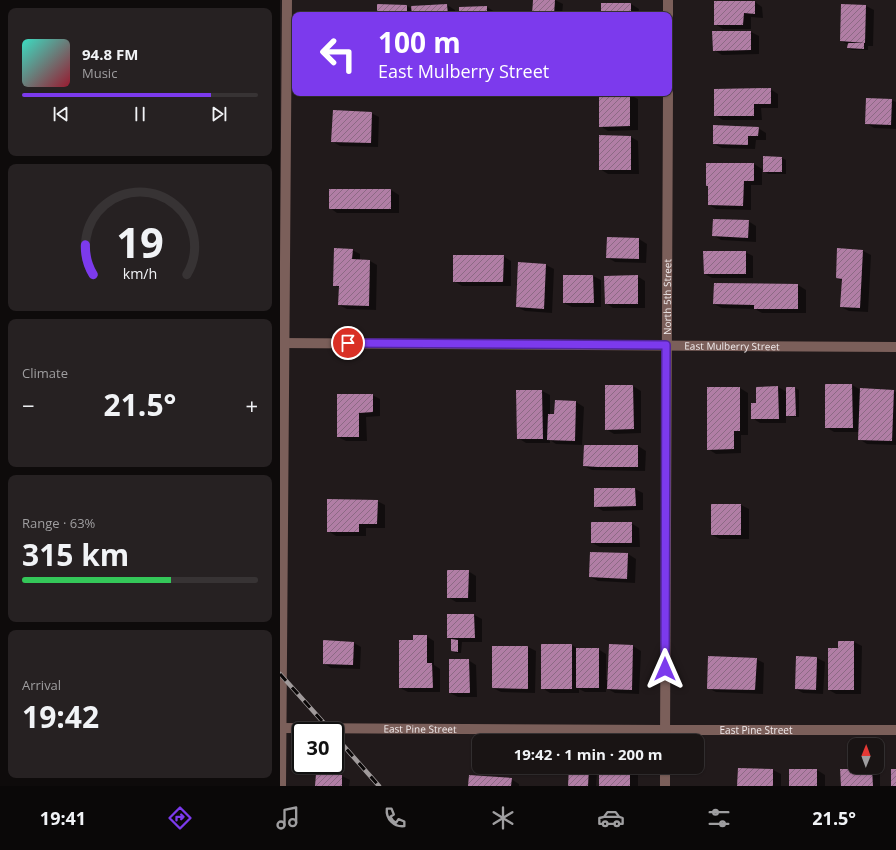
<!DOCTYPE html>
<meta charset="utf-8">
<style>
:root{--surface:#191414;--page:#262122;--text:#f1f3f6;--muted:#9f9ea0;--line:#373334;--accent:#7c3aed}
body{margin:0;font-family:"Open Sans",sans-serif;background:var(--page);color:var(--text);height:100vh;display:flex;flex-direction:column;font-size:15px;white-space:nowrap}
*{box-sizing:border-box;margin:0}
p{font-size:13px;color:var(--muted)}
.icon{flex:none;width:22px;height:22px;fill:none;stroke:currentColor;stroke-width:2;stroke-linecap:round;stroke-linejoin:round}
.map{position:relative;flex:1;overflow:hidden}
.details{display:flex;flex-direction:column;gap:8px;padding:8px;background:#0e0b0b;width:280px}
.details>*{flex:none}
.top-card{position:absolute;left:12px;top:12px;width:380px;height:84px;border-radius:8px;box-shadow:0 1px 3px #0004,0 0 0 1px var(--line);background:#7c3aed;color:#fff;overflow:hidden}
.needle{width:26px;rotate:1deg}
.controls{position:absolute;left:568px;top:738px;display:grid;gap:8px}
.controls a{display:grid;place-items:center;width:36px;height:36px;border-radius:8px;background:var(--surface);box-shadow:0 1px 3px #0004,0 0 0 1px var(--line);font-size:20px}
.speed{position:absolute;left:12px;top:722px;display:flex;gap:8px;font-size:20px;font-weight:700;text-align:center}
.speed>*{display:grid;place-content:center;width:52px;height:52px;border-radius:50%;background:var(--surface);box-shadow:0 1px 3px #0004,0 0 0 1px var(--line);line-height:1}
.speed .limit{border:2px solid #111;border-radius:6px;background:#fff;color:#111}
.pin{position:absolute;display:grid;place-items:center;width:34px;height:34px;color:#fff;margin:-17px;border:2px solid #fff;border-radius:50%;box-shadow:0 1px 4px #0007}
.me{position:absolute;width:44px;margin:-22px;rotate:0deg;stroke-linejoin:round;filter:drop-shadow(0 0 3px #0008)}
.turn{display:flex;align-items:center;gap:14px;height:84px;padding:0 20px;font-size:18px}
.turn .icon{width:52px;height:52px;stroke-width:2.5}
.turn b{display:block;font-size:28px;line-height:34px}
.big{font-size:30px;font-weight:700;line-height:1.1}
.details .tile{flex:1;display:flex;flex-direction:column;justify-content:center;gap:6px;min-width:0;padding:0 14px;border-radius:8px;background:var(--page)}
.details .dial{align-items:center;gap:0}
.dial svg{height:104px;overflow:visible;fill:none;stroke:var(--line);stroke-width:7;stroke-linecap:round;text-anchor:middle}
.dial text{fill:var(--text);stroke:none}
.song{display:flex;align-items:center;gap:12px}
.cover{width:48px;height:48px;border-radius:6px;background:linear-gradient(135deg,hsl(170 70% 55%),hsl(350 70% 35%))}
.played{height:4px;border-radius:2px;background:linear-gradient(90deg,var(--accent) 80%,var(--line) 80%)}
.keys{display:flex;justify-content:space-around;direction:ltr}
.heat{display:flex;justify-content:space-between;align-items:center;font-size:22px;direction:ltr}
.charge{height:6px;border-radius:3px;background:linear-gradient(90deg,#34c759 63%,var(--line) 0)}
.trip{position:absolute;left:192px;top:734px;width:232px;height:40px;border-radius:8px;background:var(--surface);box-shadow:0 1px 3px #0004,0 0 0 1px var(--line);font-weight:700;line-height:40px;text-align:center}
.dock{display:flex;height:64px;justify-content:space-around;align-items:center;background:#0a0808;color:var(--muted)}
.dock .icon{width:28px;height:28px}
.dock .on{color:var(--accent)}
.dock b{font-size:18px;color:var(--text)}
main{display:flex;flex:1;min-height:0}
.map>svg:first-child{display:block}
.shadow{fill:#0007}
.building{fill:url(#building-hatch)}
.lines{fill:none;stroke-linecap:round;stroke-linejoin:round}
.minor{stroke:#7b5f5a;stroke-width:10}
.rail-casing{stroke:#a09a9b;stroke-width:4.5}
.rail{stroke:#090606;stroke-width:3;stroke-dasharray:9;stroke-linecap:butt}
.route-casing{stroke:#51269a;stroke-width:10}
.route{stroke:#7c3aed;stroke-width:7}
.labels{text-anchor:middle;dominant-baseline:central;stroke-width:4;stroke-linejoin:round;paint-order:stroke}
.street-label{font-size:10px;fill:#f1ebec;stroke:#090606}
</style>
<main>
<section class="details">
<div class="tile">
<div class="song"><i class="cover"></i><div><b>94.8 FM</b><p>Music</p></div></div>
<div class="played"></div>
<div class="keys"><svg class="icon" aria-label="previous" viewBox="0 0 24 24"><path d="M18 5L8 12l10 7zM5 5v14"/></svg><svg class="icon" aria-label="pause" viewBox="0 0 24 24"><path d="M8 5v14M16 5v14"/></svg><svg class="icon" aria-label="next" viewBox="0 0 24 24"><path d="M6 5l10 7-10 7zM19 5v14"/></svg></div>
</div>
<div class="tile dial"><svg viewBox="0 0 100 80">
<path d="M14 69A42 42 0 1 1 86 69"/>
<path d="M14 69A42 42 0 0 1 8 46" stroke="#7c3aed"/>
<text x="50" y="56" font-size="32" font-weight="700">19</text>
<text x="50" y="72" font-size="11">km/h</text>
</svg></div>
<div class="tile"><p>Climate</p>
<div class="heat"><a>−</a><b class="big">21.5°</b><a>+</a></div>
</div>
<div class="tile"><p>Range · 63%</p><b class="big">315 km</b><div class="charge"></div></div>
<div class="tile"><p>Arrival</p><b class="big">19:42</b></div>
</section>
<div class="map">
<svg width="616" height="786" viewBox="0 0 616 786">
<defs>
<pattern id="building-hatch" width="6" height="6" patternUnits="userSpaceOnUse"><rect width="6" height="6" fill="#b17ea5"/><path d="M-1 1l2-2M0 6l6-6M5 7l2-2" fill="none" stroke="#8c6a84"/></pattern>
</defs>
<rect width="100%" height="100%" fill="#211a1b"/>
<g class="shadow">
<path d="M254,0H275L283,4L282,15H253Z"/>
<path d="M475,2L482,7L483,18L471,17V29H443L435,24Z"/>
<path d="M351,4L359,9L358,15H322Z"/>
<path d="M167,5L175,10V15H98L127,6L132,9Z"/>
<path d="M562,5L586,6L594,10L593,46H588V50H572L568,48L569,45L561,41Z"/>
<path d="M207,7L215,12V15H180Z"/>
<path d="M471,32L479,36V54L442,55L434,50Z"/>
<path d="M490,89L498,94V108H481L482,120H443L435,115Z"/>
<path d="M350,95L358,99V130L328,131L320,126Z"/>
<path d="M611,100L616,102V129L594,128L586,123Z"/>
<path d="M91,113L99,117L98,147L60,146L52,141Z"/>
<path d="M478,128L486,133V140H476L475,149L442,148L434,144Z"/>
<path d="M351,137L358,141L359,174H328L320,169Z"/>
<path d="M484,157L502,158L506,160V174H488L484,171Z"/>
<path d="M474,164L482,169V185H471V210L436,209L429,205Z"/>
<path d="M50,190H111L119,195V213H57L50,208Z"/>
<path d="M468,221L476,226V242L441,240L433,235Z"/>
<path d="M328,238L359,239L367,244L366,263L335,262L327,257Z"/>
<path d="M72,250L80,254V260L90,261L97,265L96,310L67,309L59,305L60,288L54,285Z"/>
<path d="M583,251L591,255L588,312L569,311L561,307L562,281L557,278Z"/>
<path d="M465,252L473,256V278H432L425,274Z"/>
<path d="M223,256L231,261V286H182L174,281Z"/>
<path d="M239,263L266,265L274,269L272,313L245,311L237,307Z"/>
<path d="M284,276H313L321,280V307H292L284,303Z"/>
<path d="M357,276L365,281V308H333L326,303Z"/>
<path d="M435,284L518,285L526,290V313H482L475,309L442,308L434,304Z"/>
<path d="M546,385H572L581,390L613,391L616,392V445L587,444L579,439V432H554L546,427Z"/>
<path d="M326,386H353L361,391V433L334,434L326,429Z"/>
<path d="M498,387L507,392L515,388L519,390V417H511L506,415V423H480L472,418L477,404V388Z"/>
<path d="M460,388L468,393V435H461V453L436,454L428,449Z"/>
<path d="M237,391H262L270,395V415H275L276,401L296,402L304,407L302,445L276,444L270,440V443H246L238,438Z"/>
<path d="M92,395L100,399V416L86,417L87,441H66L58,437Z"/>
<path d="M358,446L366,451L365,471L312,470L304,466Z"/>
<path d="M315,489H355L363,493V510L323,511L315,506Z"/>
<path d="M97,501L105,505V528H86V536H56L48,531Z"/>
<path d="M432,505H461L469,509V539H440L432,535Z"/>
<path d="M351,523L359,528L360,547H320L312,543Z"/>
<path d="M348,554L356,559L355,583L318,581L310,577Z"/>
<path d="M188,571L196,576V602H176L168,597Z"/>
<path d="M168,615H194L202,619V642H182L181,653H176L172,651V640L168,638Z"/>
<path d="M146,636L154,641V665L160,669V692H128L120,688L134,641Z"/>
<path d="M574,642L582,646L581,694H556L549,690L559,649Z"/>
<path d="M74,643L81,647L80,669L51,668L44,663Z"/>
<path d="M292,645L298,649H318L326,654V680H328L330,645L353,646L361,651L359,694L335,693L326,688V692H305L299,689V693H270L262,688Z"/>
<path d="M248,647L256,651L255,693L221,692L213,688Z"/>
<path d="M537,658L545,662L543,694L523,693L516,689Z"/>
<path d="M476,659L484,663L483,694L436,692L428,688Z"/>
<path d="M188,660L196,665L197,697H178L170,693Z"/>
<path d="M290,768L309,769L317,773L316,786H289Z"/>
<path d="M459,769L493,770L501,774V786H458Z"/>
<path d="M350,770L358,774V786H320Z"/>
<path d="M510,770H537L545,775V786H510Z"/>
<path d="M561,770H592L600,774V786H562Z"/>
<path d="M62,776L70,780L69,786H36Z"/>
<path d="M231,779L239,784V786H189Z"/>
</g>
<g class="building">
<path d="M253,0H275L274,15H252Z"/>
<path d="M434,1H475V14L464,13L463,25H434Z"/>
<rect x="321" y="3" width="30" height="12"/>
<path d="M97,4L127,5V15H97Z"/>
<path d="M167,4L168,15H132L131,6Z"/>
<path d="M561,4L586,5L585,43L560,41Z"/>
<path d="M207,6V15H179V7Z"/>
<path d="M432,31H471V50L433,51Z"/>
<path d="M568,43H584V49L567,48Z"/>
<path d="M491,88V104H474V116H434V89Z"/>
<path d="M319,94H350V126L319,127Z"/>
<path d="M586,98L612,99L611,125L585,124Z"/>
<path d="M53,110L92,112L91,143L51,142Z"/>
<path d="M433,125L479,127L478,136H468V145L433,144Z"/>
<path d="M319,135L351,136V170H319Z"/>
<path d="M483,156L502,157V172H483Z"/>
<path d="M426,163H474V181H464L463,206L428,205V186H426Z"/>
<rect x="49" y="189" width="62" height="20"/>
<path d="M433,219L469,220L468,238L432,236Z"/>
<path d="M327,237L359,238V259L326,258Z"/>
<path d="M54,248L73,249L72,259L90,260L89,306L58,305L59,286H53Z"/>
<path d="M557,248L583,250L580,308L560,307L562,279L556,278Z"/>
<path d="M423,251H466V274H424Z"/>
<path d="M173,255H224L223,282H173Z"/>
<path d="M238,262L266,264L264,309L236,307Z"/>
<path d="M283,275H313L314,303H283Z"/>
<path d="M358,275V304H325L324,276Z"/>
<path d="M434,283L518,284V309H474V305L433,304Z"/>
<path d="M545,384H572L573,428H545Z"/>
<path d="M325,385H353L354,429L325,430Z"/>
<path d="M498,386L499,419H471V403H476V387Z"/>
<path d="M427,387H460V431H454V449L427,450Z"/>
<path d="M506,387H515L516,416H506Z"/>
<path d="M580,388L614,390L612,441L578,440Z"/>
<path d="M236,390H262L263,439H237Z"/>
<path d="M57,394H93V412L79,413V437H57Z"/>
<path d="M275,400L296,401L295,441L267,440L268,414H274Z"/>
<path d="M304,445H358V467H318L303,466Z"/>
<path d="M314,488H355L356,506L314,507Z"/>
<path d="M47,499L98,500L97,524H79V532H47Z"/>
<rect x="431" y="504" width="30" height="31"/>
<rect x="311" y="522" width="41" height="21"/>
<path d="M310,552L348,553L347,579L309,577Z"/>
<path d="M167,570H189L188,598H167Z"/>
<path d="M167,614H194L195,638H167Z"/>
<path d="M133,635H147V663H152L153,688H119V640H133Z"/>
<path d="M171,639L178,640V652L171,651Z"/>
<path d="M43,640L74,642L73,665L43,664Z"/>
<path d="M558,641H574V690H548V648H558Z"/>
<rect x="261" y="644" width="31" height="45"/>
<path d="M329,644L353,645L352,690L327,689Z"/>
<path d="M212,646H248V689L212,688Z"/>
<rect x="296" y="648" width="23" height="40"/>
<path d="M428,656L477,658L475,690L427,689Z"/>
<path d="M516,656L537,657L536,690L515,689Z"/>
<path d="M169,659H189L190,693H169Z"/>
<path d="M289,767L309,768L308,786H288Z"/>
<path d="M458,768L493,769V786H457Z"/>
<rect x="319" y="769" width="31" height="17"/>
<rect x="509" y="769" width="28" height="17"/>
<path d="M560,769H592L593,786H561Z"/>
<rect x="611" y="769" width="5" height="17"/>
<path d="M36,774L62,775V786H35Z"/>
<path d="M189,775L232,778L231,786H188Z"/>
</g>
<g class="lines">
<g class="minor">
<path d="M388,15V0"/>
<path id="s1" d="M0,343L616,347"/>
<path id="s2" d="M0,728L385,730H616"/>
<path id="s3" d="M385,741L388,93"/>
<path d="M1,786L7,0"/>
<path d="M385,786V767"/>
</g>
<defs>
<g id="rail">
<path d="M0,674L51,731"/>
<path d="M55,736L99,786"/>
</g>
</defs>
<use href="#rail" class="rail-casing"/>
<use href="#rail" class="rail"/>
</g>
<g class="lines">
<defs>
<path id="route" d="M68,343L386,345L385,669"/>
</defs>
<use href="#route" class="route-casing"/>
<use href="#route" class="route"/>
</g>
<g class="labels">
<g class="street-label">
<text stroke="none"><textPath href="#s3" startOffset="444">North 5th Street</textPath></text>
<text stroke="none"><textPath href="#s1" startOffset="452">East Mulberry Street</textPath></text>
<text stroke="none"><textPath href="#s2" startOffset="140">East Pine Street</textPath></text>
<text stroke="none"><textPath href="#s2" startOffset="476">East Pine Street</textPath></text>
</g>
</g>
</svg>
<div class="controls">
<a><svg class="needle" viewBox="-14 -14 28 28"><path d="M0-13l5 13h-10z" fill="#e53935"/><path d="M0 13l5-13h-10z" fill="#9f9ea0"/></svg></a>
</div>
<div class="speed"><div class="limit">30</div></div>
<div class="pin" style="left:68px;top:343px;background:#d93025"><svg class="icon" aria-label="arrive" viewBox="0 0 24 24"><path d="M6 21V4h12l-3 4 3 4H6"/></svg></div>
<svg class="me" style="left:385px;top:669px" viewBox="-20 -20 40 40"><path d="M0-17L14 15 0 8-14 15z" fill="#7c3aed" stroke="#fff" stroke-width="4"/></svg>
<div class="trip">19:42 · 1 min · 200 m</div>
<div class="top-card">
<div class="turn"><svg class="icon" aria-label="left" viewBox="0 0 24 24"><path d="M17 20v-9H6M10 6l-5 5 5 5"/></svg><div><b>100 m</b>East Mulberry Street</div></div>
</div>
</div>
</main>
<nav class="dock">
<b>19:41</b>
<svg class="icon on" aria-label="directions" viewBox="0 0 24 24"><path d="M12 3l9 9-9 9-9-9zM9 14v-3h6M13 9l2 2-2 2"/></svg>
<svg class="icon" aria-label="music" viewBox="0 0 24 24"><path d="M9 18V5l10-2v13"/><circle cx="6" cy="18" r="3"/><circle cx="16" cy="16" r="3"/></svg>
<svg class="icon" aria-label="phone" viewBox="0 0 24 24"><path d="M5 4h4l2 5-3 2q2 4 5 5l2-3 5 2v4C11 20 4 13 5 4z"/></svg>
<svg class="icon" aria-label="climate" viewBox="0 0 24 24"><path d="M12 3v18M4 7l16 10M4 17L20 7"/></svg>
<svg class="icon" aria-label="car" viewBox="0 0 24 24"><path d="M5 17H2v-5l4-1 3-4h7l3 4 3 1v5h-3M9 17h6M6 11h13"/><circle cx="7" cy="17" r="2"/><circle cx="17" cy="17" r="2"/></svg>
<svg class="icon" aria-label="filters" viewBox="0 0 24 24"><path d="M4 7h16M4 17h16"/><circle cx="9" cy="7" r="2"/><circle cx="15" cy="17" r="2"/></svg>
<b>21.5°</b>
</nav>
